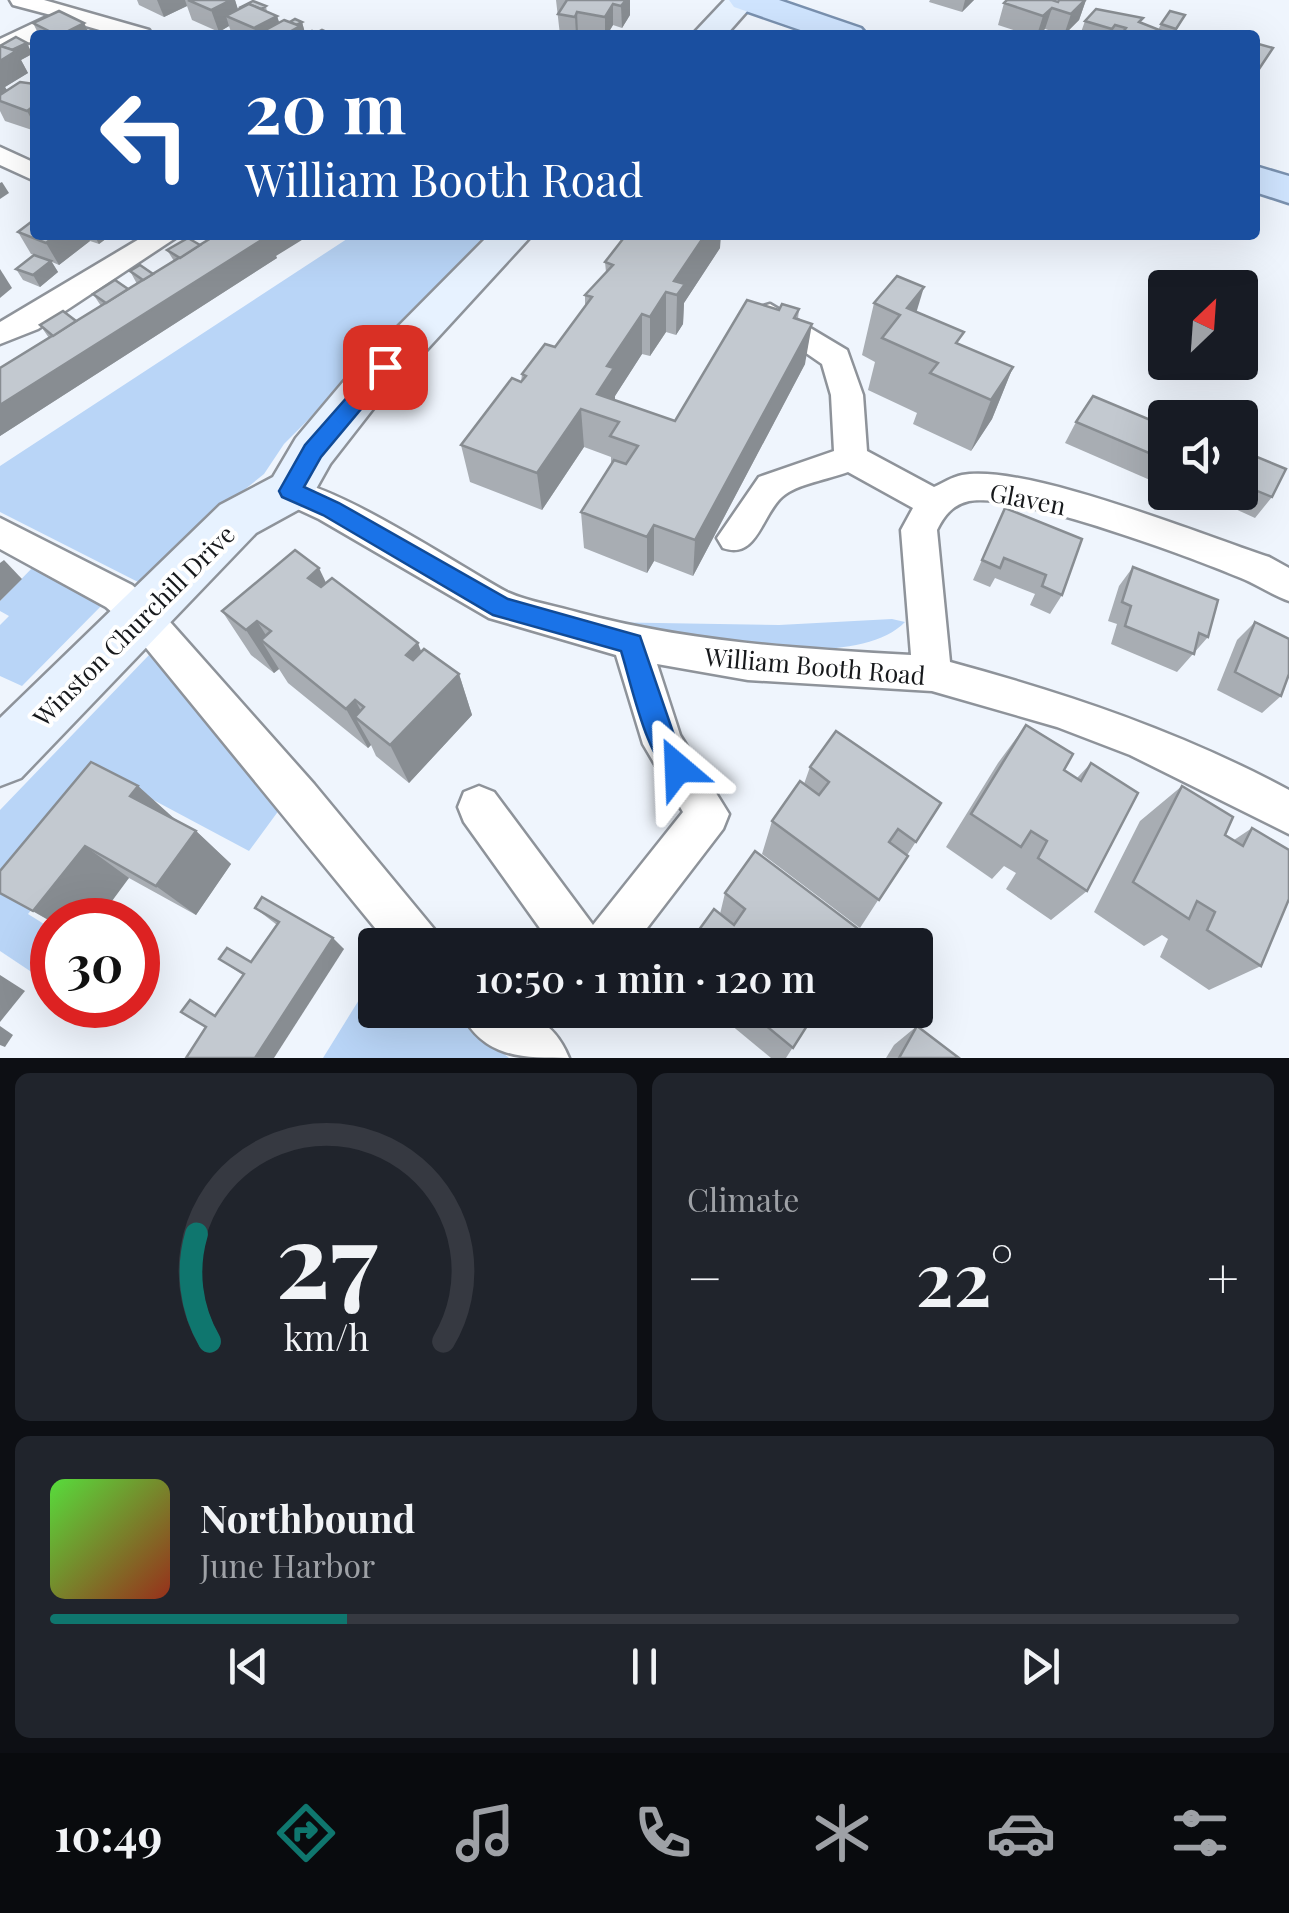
<!DOCTYPE html>
<meta charset="utf-8">
<style>
:root{--surface:#171b24;--page:#20242c;--text:#f1f3f6;--muted:#9ea1a6;--line:#363941;--accent:#0f766e}
body{margin:0;font-family:"Playfair Display",serif;background:var(--page);color:var(--text);height:100vh;display:flex;flex-direction:column;font-size:38px;white-space:nowrap}
*{box-sizing:border-box;margin:0}
p{font-size:32px;color:var(--muted)}
.icon{flex:none;width:55px;height:55px;fill:none;stroke:currentColor;stroke-width:2;stroke-linecap:round;stroke-linejoin:round}
.map{position:relative;height:1058px;overflow:hidden}
.sheet{display:flex;flex-direction:column;gap:15px;padding:15px;background:#0d0f14;flex:1}
.sheet>*{flex:none}
.top-card{position:absolute;left:30px;top:30px;width:1230px;height:210px;border-radius:10px;box-shadow:0 10px 40px #0002;background:#1a4fa0;color:#fff;overflow:hidden}
.needle{width:65px;rotate:25deg}
.buttons{position:absolute;left:1148px;top:270px;display:grid;gap:20px}
.buttons a{display:grid;place-items:center;width:110px;height:110px;border-radius:10px;background:var(--surface);box-shadow:0 10px 40px #0002;font-size:50px}
.speed{position:absolute;left:30px;top:898px;display:flex;gap:20px;font-size:50px;font-weight:700;text-align:center}
.speed>*{display:grid;place-content:center;width:130px;height:130px;border-radius:50%;background:var(--surface);box-shadow:0 10px 40px #0002;line-height:1}
.speed .limit{border:15px solid #d22;background:#fff;color:#111}
.pin{position:absolute;display:grid;place-items:center;width:85px;height:85px;color:#fff;margin:-42px;border-radius:20px;box-shadow:0 5px 15px #0006}
.me{position:absolute;width:110px;margin:-55px;rotate:334deg;stroke-linejoin:round;filter:drop-shadow(0 0 8px #0008)}
.turn{display:flex;align-items:center;gap:35px;height:210px;padding:0 50px;font-size:45px}
.turn .icon{width:130px;height:130px;stroke-width:2.5}
.turn b{display:block;font-size:70px;line-height:85px}
.big{font-size:75px;font-weight:600;line-height:1.1}
.sheet .card{flex:1;display:flex;flex-direction:column;justify-content:center;gap:15px;min-width:0;padding:0 35px;border-radius:15px;background:var(--page)}
.sheet .dial{align-items:center;gap:0}
.dial svg{height:260px;overflow:visible;fill:none;stroke:var(--line);stroke-width:7;stroke-linecap:round;text-anchor:middle}
.dial text{fill:var(--text);stroke:none}
.song{display:flex;align-items:center;gap:30px}
.cover{width:120px;height:120px;border-radius:15px;background:linear-gradient(135deg,hsl(110 70% 55%),hsl(10 70% 35%))}
.played{height:10px;border-radius:5px;background:linear-gradient(90deg,var(--accent) 25%,var(--line) 25%)}
.keys{display:flex;justify-content:space-around;direction:ltr}
.heat{display:flex;justify-content:space-between;align-items:center;font-size:55px;direction:ltr}
.sheet .tiles{flex:1;display:grid;gap:15px;grid-template-columns:1fr 1fr}
.card:last-child{grid-column:span 2}
.trip{position:absolute;left:358px;top:928px;width:575px;height:100px;border-radius:10px;background:var(--surface);box-shadow:0 10px 40px #0002;font-weight:600;line-height:100px;text-align:center}
.tabs{display:flex;height:160px;justify-content:space-around;align-items:center;background:#090b0e;color:var(--muted)}
.tabs .icon{width:70px;height:70px}
.tabs .active{color:var(--accent)}
.tabs b{font-size:45px;color:var(--text)}
.map>svg:first-child{display:block}
.green{fill:#b9d5f7}
.lines{fill:none;stroke-linecap:round;stroke-linejoin:round}
.street-casing{stroke:#8e939a;stroke-width:5}
.secondary-casing{stroke:#8e939a;stroke-width:5}
.primary-casing{stroke:#7a91af;stroke-width:5}
.street{fill:#fff;fill-rule:evenodd}
.secondary{fill:#e7f2ff;fill-rule:evenodd}
.primary{fill:#cfe4fe;fill-rule:evenodd}
.wall{fill:#a8adb3}
.shaded-wall{fill:#888d92}
.building{fill:#c3c9d0;stroke:#888d92;stroke-width:2.5}
.route{fill:#1a73e8;stroke:#114b97;stroke-width:2.5}
.labels{text-anchor:middle;dominant-baseline:central;stroke-width:8;stroke-linejoin:round;paint-order:stroke}
.street-label{font-size:25px;fill:#17191c;stroke:#fff}
</style>
<div class="map">
<svg width="1289" height="1058" viewBox="0 0 1289 1058">
<rect width="100%" height="100%" fill="#eff5fd"/>
<g class="green">
<path d="M353,235H493L284,444L264,474L218,511L144,585L0,512V466Z"/>
<path d="M35,565L106,601L22,686L0,676V625L9,616L0,611V601Z"/>
<path d="M892,619L905,622C852,677 667,635 597,622L779,625Z"/>
<path d="M149,655L282,806L249,851L129,787L28,914L52,929V970L45,981L0,951V810Z"/>
<path d="M375,974V1010H451L509,1058H323Z"/>
</g>
<g class="lines">
<defs>
<g id="street">
<path d="M10,0H44L149,30L152,35H117L72,22L45,35H35V40L0,55V39L51,15L13,5Z"/>
<path d="M0,147L35,163V181L0,165Z"/>
<path d="M146,235H180L38,329L0,344V322Z"/>
<path d="M770,304L847,350L863,395L867,451L934,487C943,483 952,477 962,475C1025,463 1202,535 1269,557L1289,568V601C1272,595 1258,585 1241,578C1191,557 1016,492 969,501C952,505 944,516 937,530L950,662C1068,694 1181,732 1289,790V834L1130,755L1057,727L932,691L748,680L657,664L680,735L729,814L723,829L634,945H552L464,822L458,807L464,792L479,786L494,792L593,925L683,812L643,744L616,655L489,618L319,519L278,500L273,491L278,482C315,469 465,570 507,592C529,602 557,606 580,613C689,642 799,649 911,655L901,530L913,508L848,472C830,479 796,484 782,497C761,516 757,560 723,548L717,538L759,477L834,451L831,395L822,364L760,321L755,314L760,307Z"/>
<path d="M0,518L132,585L155,605L314,784L434,929L441,945H389L129,627L106,607L0,549Z"/>
<path d="M460,1010C508,1010 548,1006 569,1058C522,1058 482,1058 460,1010Z"/>
</g>
<g id="secondary">
<path d="M725,0H757L726,35H692Z"/>
<path d="M489,235H532L376,405L330,464L307,505L256,533L21,778L0,786V718L220,505L273,477L296,438L344,381Z"/>
</g>
<g id="primary">
<path d="M729,0H779L861,28L867,35H815L734,7Z"/>
<path d="M1255,166L1289,176V203L1255,192Z"/>
</g>
</defs>
<use href="#street" class="street-casing"/>
<use href="#secondary" class="secondary-casing"/>
<use href="#primary" class="primary-casing"/>
<use href="#street" class="street"/>
<use href="#secondary" class="secondary"/>
<use href="#primary" class="primary"/>
</g>
<g class="wall">
<path d="M137,0H235L238,10L266,6L267,12L277,16L279,22H302L305,33L302,35H232L229,26L219,32L192,20L187,6L164,17L139,5Z"/>
<path d="M556,0H630V15L622,28L613,25L607,35L578,33L577,35H560Z"/>
<path d="M930,0H974L962,12L929,2Z"/>
<path d="M1086,0L1079,20L1064,35L1045,29L1039,35H1029L998,25L1004,3Z"/>
<path d="M1185,15L1174,35H1080L1085,21L1141,23L1158,30L1161,24Z"/>
<path d="M33,23H84L88,31L104,35H39Z"/>
<path d="M27,43L32,54L21,60L28,73L5,87L7,90L35,84V131L5,121L0,111V45Z"/>
<path d="M18,232L35,235H106L107,238L99,244L90,241L59,265L52,262L58,272L40,287L23,280L16,269L36,255L31,254Z"/>
<path d="M200,245L276,256L277,258L0,436V368L49,338L40,325L76,321L101,306L93,294L128,289L137,284L130,271L153,274L174,261L167,250Z"/>
<path d="M720,248L684,303L683,324L676,335L666,332L650,356L642,354L615,396V401L675,421L779,310L799,309L798,319L805,364L693,576L654,561L647,573L584,548L581,512L611,465V457L584,447L542,510L470,482L461,445L521,382L522,374L555,347L585,306V295L606,272L605,262Z"/>
<path d="M874,303L916,312L959,344L1013,367L992,419L971,451L913,424L917,413L868,390L875,362L862,355Z"/>
<path d="M1076,422L1165,456L1150,480L1065,443Z"/>
<path d="M1240,450L1272,497L1255,518L1198,492H1240Z"/>
<path d="M1005,508L1062,595L1050,614L1030,605L1035,594L995,578L990,587L973,580Z"/>
<path d="M1133,567L1208,637L1177,672L1111,644L1117,624L1108,621L1119,586Z"/>
<path d="M326,583L421,651L459,674L472,715L409,783L376,756L371,745L368,748L288,683L279,669L274,673L251,655L222,611Z"/>
<path d="M1255,622L1281,696L1262,713L1217,690L1237,640Z"/>
<path d="M1026,725L1064,770L1077,778L1091,763L1087,891L1051,920L1006,889L1016,873L1004,866L992,879L946,847L998,763Z"/>
<path d="M810,767L941,803L860,928L762,854L772,821L804,784Z"/>
<path d="M138,786L176,821L196,831L231,864L196,915L129,878L52,920V922L0,893Z"/>
<path d="M1182,786L1225,835L1234,840L1252,828L1261,966L1209,990L1160,957L1168,939L1162,935L1144,946L1094,912L1140,821Z"/>
<path d="M725,893L858,945H688L720,914Z"/>
<path d="M255,908L344,949L216,1015L243,975L219,959L251,962L277,925Z"/>
<path d="M713,1010H817L786,1058H771Z"/>
<path d="M917,1026L959,1058H886L894,1045Z"/>
</g>
<g class="shaded-wall">
<path d="M157,0H185L187,6L164,17Z"/>
<path d="M231,0H235L241,19L226,16L229,26L219,32L211,10Z"/>
<path d="M626,0H630V15L622,28L621,6Z"/>
<path d="M965,0H974L962,12Z"/>
<path d="M1086,0L1079,20L1064,35L1071,14Z"/>
<path d="M613,4V25L607,35H605V17Z"/>
<path d="M1052,8L1045,29L1037,35L1043,16Z"/>
<path d="M577,12L578,33L576,35L575,17Z"/>
<path d="M277,16L283,35L260,33V35H256L254,28Z"/>
<path d="M302,22L305,33L302,35H284L288,29Z"/>
<path d="M84,23L90,35H60Z"/>
<path d="M27,43L32,54L21,60L28,73L5,87L8,92L0,97V61L9,51Z"/>
<path d="M35,105V126L27,111Z"/>
<path d="M2,182L9,193L0,199V183Z"/>
<path d="M56,235H87L90,241L59,265L46,243Z"/>
<path d="M94,235H106L107,238L99,244Z"/>
<path d="M266,235H310L276,256L277,258L0,436V405Z"/>
<path d="M705,235H721L720,248L684,303L683,324L676,335L677,295L674,281Z"/>
<path d="M51,261L58,272L40,287L33,275Z"/>
<path d="M0,269L12,288L0,298Z"/>
<path d="M924,287L908,340L907,308Z"/>
<path d="M666,292V332L650,356V317Z"/>
<path d="M642,314V354L615,396V408L597,394L607,366Z"/>
<path d="M812,324L805,364L693,576L695,540Z"/>
<path d="M1013,367L992,419L971,451L991,400Z"/>
<path d="M581,409L584,447L542,510L537,473Z"/>
<path d="M654,525V561L647,573V537Z"/>
<path d="M4,560L22,579L0,601V563Z"/>
<path d="M319,568L341,614L308,578Z"/>
<path d="M257,621L278,654L261,640L279,669L274,673L246,630Z"/>
<path d="M418,643L434,685L406,655Z"/>
<path d="M459,674L472,715L409,783L390,745Z"/>
<path d="M355,700L371,729L355,717L371,745L368,748L346,709Z"/>
<path d="M138,786L177,821L130,796Z"/>
<path d="M196,831L231,864L196,915L156,886Z"/>
<path d="M85,846L129,878L98,920H52V922L33,911Z"/>
<path d="M333,938L344,949L274,1058H255Z"/>
<path d="M0,975L25,991L0,1022Z"/>
<path d="M0,1026L13,1035L5,1047L0,1045Z"/>
</g>
<g class="building">
<path d="M188,0H231L211,10Z"/>
<path d="M567,0H626L621,6L613,4L605,17L577,12L575,17L558,14Z"/>
<path d="M1007,0H1052L1058,2L1059,0H1085L1071,14L1052,8L1043,16L1004,3Z"/>
<path d="M253,1L266,6L261,9L249,4L239,8Z"/>
<path d="M249,4L277,16L254,28L226,16Z"/>
<path d="M1096,9L1143,18L1139,22L1162,31L1159,35H1121L1126,28L1115,25L1112,29L1085,21Z"/>
<path d="M59,11L84,23L60,35H57L33,23Z"/>
<path d="M1170,11L1185,15L1176,29L1161,24Z"/>
<path d="M295,19L302,22L296,25L290,22Z"/>
<path d="M284,20L300,26L284,35H265L260,33Z"/>
<path d="M92,30L104,35H81Z"/>
<path d="M322,30L329,33L325,35L316,33Z"/>
<path d="M312,31L321,35H304Z"/>
<path d="M16,37L27,43L12,50L0,46Z"/>
<path d="M1255,43L1273,48L1259,69L1255,68Z"/>
<path d="M0,46L16,51L0,61Z"/>
<path d="M20,82L35,84V105L27,111L0,101V95Z"/>
<path d="M35,219V235H56L46,243L18,232Z"/>
<path d="M216,235H266L268,236L0,405V368Z"/>
<path d="M626,235H705L674,281L685,284L677,295L666,292L650,317L642,314L607,366L614,368L597,394L675,421L747,300L779,310L782,304L799,309L794,318L812,324L695,540L654,525L647,537L581,512L614,460L626,464L638,446L610,436L619,422L581,409L537,473L461,445L512,378L521,382L526,376L522,374L545,344L555,347L592,297L585,295L613,265L605,262Z"/>
<path d="M188,238L200,245L180,258L167,250Z"/>
<path d="M34,255L51,261L33,275L16,269Z"/>
<path d="M140,265L153,274L143,280L130,271Z"/>
<path d="M897,276L924,287L907,308L964,332L956,343L1013,367L991,400L930,373L938,363L882,338L900,315L874,303Z"/>
<path d="M115,280L128,289L106,303L93,294Z"/>
<path d="M63,311L76,321L53,336L40,325Z"/>
<path d="M1093,396L1165,426V456L1163,459L1076,422Z"/>
<path d="M1240,450L1286,469L1272,497L1240,484Z"/>
<path d="M1005,508L1082,539L1062,595L1042,586L1046,575L1004,558L1000,568L982,560Z"/>
<path d="M295,550L319,568L308,578L321,587L332,578L418,643L406,655L413,660L424,649L459,674L390,745L355,717L364,707L355,700L346,709L261,640L271,631L257,621L246,630L222,611Z"/>
<path d="M1133,567L1218,600L1208,637L1199,633L1194,654L1125,626L1131,606L1122,602Z"/>
<path d="M1255,622L1289,639V674L1281,696L1235,672Z"/>
<path d="M1026,725L1073,754L1064,770L1081,781L1091,763L1138,793L1087,891L1038,858L1047,841L1031,831L1021,847L971,814Z"/>
<path d="M836,731L941,803L916,842L898,829L889,842L908,856L879,900L772,821L800,781L819,795L829,782L810,767Z"/>
<path d="M91,762L138,786L130,796L196,831L156,886L85,846L33,911L0,893V871Z"/>
<path d="M1182,786L1233,817L1225,835L1243,846L1252,828L1289,850V899L1261,966L1207,930L1215,912L1197,901L1189,919L1133,882Z"/>
<path d="M755,851L865,934L858,945H688L714,909L734,925L745,909L725,893Z"/>
<path d="M262,897L333,938L255,1058H186L206,1027L181,1012L190,1000L215,1016L244,974L219,959L227,948L251,962L279,922L255,908Z"/>
<path d="M747,1010H817L793,1048Z"/>
<path d="M917,1026L959,1058H899Z"/>
</g>
<path class="route" d="M385,360L395,367L392,372L321,457L304,487L339,503L508,599L640,636L675,738L692,768L688,776L678,780C648,768 631,682 621,651L493,615L323,515L282,497L279,491L305,445L378,362Z"/>
<g class="labels">
<g class="street-label">
<text transform="translate(1028 498) rotate(11)">Glaven</text>
<text transform="translate(133 625) rotate(-45)">Winston Churchill Drive</text>
<text transform="translate(815 665) rotate(5)">William Booth Road</text>
</g>
</g>
</svg>
<div class="buttons">
<a><svg class="needle" viewBox="-14 -14 28 28"><path d="M0-13l5 13h-10z" fill="#e53935"/><path d="M0 13l5-13h-10z" fill="#9ea1a6"/></svg></a>
<a><svg class="icon" aria-label="sound" viewBox="0 0 24 24"><path d="M4 9h4l5-4v14l-5-4H4zM17 9q2 3 0 6"/></svg></a>
</div>
<div class="speed"><div class="limit">30</div></div>
<div class="pin" style="left:385px;top:367px;background:#d93025"><svg class="icon" aria-label="arrive" viewBox="0 0 24 24"><path d="M6 21V4h12l-3 4 3 4H6"/></svg></div>
<svg class="me" style="left:678px;top:768px" viewBox="-20 -20 40 40"><path d="M0-17L14 15 0 8-14 15z" fill="#1a73e8" stroke="#fff" stroke-width="4"/></svg>
<div class="trip">10:50 · 1 min · 120 m</div>
<div class="top-card">
<div class="turn"><svg class="icon" aria-label="left" viewBox="0 0 24 24"><path d="M17 20v-9H6M10 6l-5 5 5 5"/></svg><div><b>20 m</b>William Booth Road</div></div>
</div>
</div>
<section class="sheet">
<div class="tiles">
<div class="card dial"><svg viewBox="0 0 100 80">
<path d="M14 69A42 42 0 1 1 86 69"/>
<path d="M14 69A42 42 0 0 1 10 36" stroke="#0f766e"/>
<text x="50" y="56" font-size="32" font-weight="700">27</text>
<text x="50" y="72" font-size="11">km/h</text>
</svg></div>
<div class="card"><p>Climate</p>
<div class="heat"><a>−</a><b class="big">22°</b><a>+</a></div>
</div>
<div class="card">
<div class="song"><i class="cover"></i><div><b>Northbound</b><p>June Harbor</p></div></div>
<div class="played"></div>
<div class="keys"><svg class="icon" aria-label="previous" viewBox="0 0 24 24"><path d="M18 5L8 12l10 7zM5 5v14"/></svg><svg class="icon" aria-label="pause" viewBox="0 0 24 24"><path d="M8 5v14M16 5v14"/></svg><svg class="icon" aria-label="next" viewBox="0 0 24 24"><path d="M6 5l10 7-10 7zM19 5v14"/></svg></div>
</div>
</div>
</section>
<nav class="tabs">
<b>10:49</b>
<svg class="icon active" aria-label="directions" viewBox="0 0 24 24"><path d="M12 3l9 9-9 9-9-9zM9 14v-3h6M13 9l2 2-2 2"/></svg>
<svg class="icon" aria-label="music" viewBox="0 0 24 24"><path d="M9 18V5l10-2v13"/><circle cx="6" cy="18" r="3"/><circle cx="16" cy="16" r="3"/></svg>
<svg class="icon" aria-label="phone" viewBox="0 0 24 24"><path d="M5 4h4l2 5-3 2q2 4 5 5l2-3 5 2v4C11 20 4 13 5 4z"/></svg>
<svg class="icon" aria-label="climate" viewBox="0 0 24 24"><path d="M12 3v18M4 7l16 10M4 17L20 7"/></svg>
<svg class="icon" aria-label="car" viewBox="0 0 24 24"><path d="M5 17H2v-5l4-1 3-4h7l3 4 3 1v5h-3M9 17h6M6 11h13"/><circle cx="7" cy="17" r="2"/><circle cx="17" cy="17" r="2"/></svg>
<svg class="icon" aria-label="filters" viewBox="0 0 24 24"><path d="M4 7h16M4 17h16"/><circle cx="9" cy="7" r="2"/><circle cx="15" cy="17" r="2"/></svg>
</nav>
